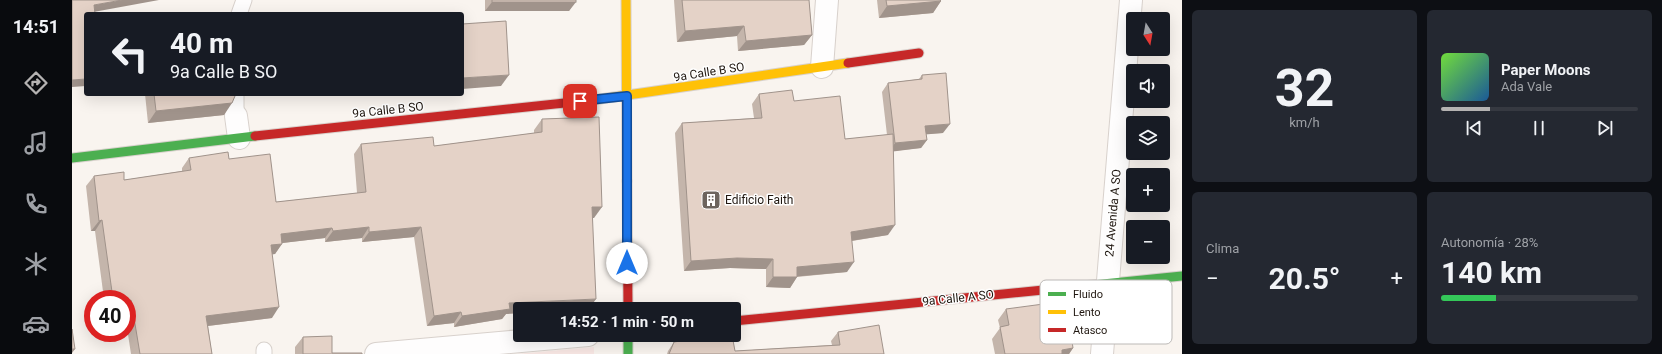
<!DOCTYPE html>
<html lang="es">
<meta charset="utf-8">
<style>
:root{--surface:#171b24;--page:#242831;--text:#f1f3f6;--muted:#9ea1a6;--line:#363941;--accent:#b5b3b2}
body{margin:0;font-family:Roboto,sans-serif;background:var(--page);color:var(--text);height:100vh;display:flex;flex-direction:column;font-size:15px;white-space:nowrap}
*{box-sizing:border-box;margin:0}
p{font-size:13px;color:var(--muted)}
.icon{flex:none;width:22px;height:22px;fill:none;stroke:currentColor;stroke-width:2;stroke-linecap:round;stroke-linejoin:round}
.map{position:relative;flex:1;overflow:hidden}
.panel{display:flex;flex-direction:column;gap:10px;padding:10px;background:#0d0f14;width:480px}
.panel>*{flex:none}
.hud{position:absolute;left:12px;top:12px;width:380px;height:84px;border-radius:4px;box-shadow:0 4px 16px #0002;background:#171b24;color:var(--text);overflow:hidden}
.needle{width:26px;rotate:169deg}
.tools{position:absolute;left:1054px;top:12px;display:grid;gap:8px}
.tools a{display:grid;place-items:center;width:44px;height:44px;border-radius:4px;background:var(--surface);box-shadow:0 4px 16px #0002;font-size:20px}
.speed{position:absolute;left:12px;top:290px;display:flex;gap:8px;font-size:20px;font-weight:700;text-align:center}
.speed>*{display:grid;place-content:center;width:52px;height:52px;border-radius:50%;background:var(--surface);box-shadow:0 4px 16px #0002;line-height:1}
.speed .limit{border:6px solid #d22;background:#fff;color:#111}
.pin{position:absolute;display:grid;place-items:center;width:34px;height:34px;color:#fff;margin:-17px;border-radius:8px;box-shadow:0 2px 6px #0006}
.me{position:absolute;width:44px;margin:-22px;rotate:0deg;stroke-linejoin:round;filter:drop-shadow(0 0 3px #0008)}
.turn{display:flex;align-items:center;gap:14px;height:84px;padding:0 20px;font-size:18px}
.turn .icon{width:52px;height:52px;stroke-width:2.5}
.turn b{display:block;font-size:28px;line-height:34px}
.big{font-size:30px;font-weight:700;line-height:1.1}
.panel .card{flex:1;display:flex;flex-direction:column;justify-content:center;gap:6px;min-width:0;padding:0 14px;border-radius:6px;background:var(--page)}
.panel .dial{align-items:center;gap:0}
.dial b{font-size:52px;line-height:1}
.song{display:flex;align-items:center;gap:12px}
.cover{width:48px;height:48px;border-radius:6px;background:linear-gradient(135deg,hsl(100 70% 55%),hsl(210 70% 35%))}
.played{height:4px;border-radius:2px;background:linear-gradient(90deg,var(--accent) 25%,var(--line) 25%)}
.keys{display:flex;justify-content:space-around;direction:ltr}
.heat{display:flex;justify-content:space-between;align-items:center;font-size:22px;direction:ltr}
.charge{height:6px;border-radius:3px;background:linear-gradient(90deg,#34c759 28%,var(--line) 0)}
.panel .tiles{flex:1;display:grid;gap:10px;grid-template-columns:repeat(2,1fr)}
.trip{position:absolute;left:441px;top:302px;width:228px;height:40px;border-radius:4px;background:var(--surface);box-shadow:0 4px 16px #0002;font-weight:700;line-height:40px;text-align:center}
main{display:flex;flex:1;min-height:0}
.menu{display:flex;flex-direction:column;width:72px;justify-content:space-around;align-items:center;background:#090b0e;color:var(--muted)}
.menu .icon{width:28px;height:28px}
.menu .active{color:var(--accent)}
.menu b{font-size:18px;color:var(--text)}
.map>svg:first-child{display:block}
.education{fill:#f8e7e4}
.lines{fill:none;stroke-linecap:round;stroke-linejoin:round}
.lane-casing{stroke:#d8d1cc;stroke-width:17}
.street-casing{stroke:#d8d1cc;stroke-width:24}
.fast-casing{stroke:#d8d1cc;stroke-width:11}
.slow-casing{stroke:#d8d1cc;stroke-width:11}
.jam-casing{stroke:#d8d1cc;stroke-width:11}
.lane{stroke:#fefdfd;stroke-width:15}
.street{stroke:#fefdfd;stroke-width:22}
.fast{stroke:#4caf50;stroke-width:9}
.slow{stroke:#ffc107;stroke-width:9}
.jam{stroke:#c62828;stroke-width:9}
.wall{fill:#c4b5ab}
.shaded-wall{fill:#a0938b}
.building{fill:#e4d2c7;stroke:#a0938b}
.route-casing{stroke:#114b97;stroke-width:10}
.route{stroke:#1a73e8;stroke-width:7}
.labels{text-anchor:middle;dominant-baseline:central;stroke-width:3;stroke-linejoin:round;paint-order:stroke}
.street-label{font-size:12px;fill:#201710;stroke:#fff}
.poi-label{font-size:12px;fill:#201710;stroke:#fff;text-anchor:start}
.key{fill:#fff;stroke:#bcb9b7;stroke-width:1}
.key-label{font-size:11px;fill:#201710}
</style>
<main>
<nav class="menu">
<b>14:51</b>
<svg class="icon active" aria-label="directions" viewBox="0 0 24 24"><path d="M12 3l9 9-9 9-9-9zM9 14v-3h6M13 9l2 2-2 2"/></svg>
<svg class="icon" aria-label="music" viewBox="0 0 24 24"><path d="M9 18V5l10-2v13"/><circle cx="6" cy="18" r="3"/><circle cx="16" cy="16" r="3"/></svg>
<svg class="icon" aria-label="phone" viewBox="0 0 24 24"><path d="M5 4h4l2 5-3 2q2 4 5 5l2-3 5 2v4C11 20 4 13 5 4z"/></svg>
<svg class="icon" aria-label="climate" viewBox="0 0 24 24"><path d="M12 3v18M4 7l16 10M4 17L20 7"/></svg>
<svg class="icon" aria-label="car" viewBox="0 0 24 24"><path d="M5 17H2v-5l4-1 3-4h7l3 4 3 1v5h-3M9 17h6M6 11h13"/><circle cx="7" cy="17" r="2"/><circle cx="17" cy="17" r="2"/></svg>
</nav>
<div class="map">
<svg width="1110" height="354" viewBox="0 0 1110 354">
<rect width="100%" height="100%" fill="#f9f4ef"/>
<path class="education" d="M522,347V354H445Z"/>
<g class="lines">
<defs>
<g id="lane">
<path d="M167,14L172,0"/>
<path d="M164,94V116"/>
<path d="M192,350V354"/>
</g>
<g id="street">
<path d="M750,67L755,0"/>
<path d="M164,116L167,138"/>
<path d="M304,354L516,335"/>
<path d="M1030,354L1059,0"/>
</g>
<g id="fast">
<path d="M0,158L183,136"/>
<path d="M991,288L1110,276"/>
<path d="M556,335V354"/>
</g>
<g id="slow">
<path d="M554,0L555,181"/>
<path d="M521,100L776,63"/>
</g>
<g id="jam">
<path d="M776,63L847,53"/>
<path d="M183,136L521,100"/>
<path d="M555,181L556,309"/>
<path d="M662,321L991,288"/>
</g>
</defs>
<use href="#lane" class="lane-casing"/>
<use href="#street" class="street-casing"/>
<use href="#fast" class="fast-casing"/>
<use href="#slow" class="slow-casing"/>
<use href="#jam" class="jam-casing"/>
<use href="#lane" class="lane"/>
<use href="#street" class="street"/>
<use href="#fast" class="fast"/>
<use href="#slow" class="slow"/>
<use href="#jam" class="jam"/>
</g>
<g class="wall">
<path d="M413,0H504L497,11H413Z"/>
<path d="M602,0H737L740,35L732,45L666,51L665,36L605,42Z"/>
<path d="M805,0H868L869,1L861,13L807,18Z"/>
<path d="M850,75L871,133L854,134L855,140L849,148L821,151L816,235L780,241L775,272L725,277L718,288L694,287V269L658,268L612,271L603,133L610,123L682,118L680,104L687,94L722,101L773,139L815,135L810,92L816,83L847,79Z"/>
<path d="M73,94H163L152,115L76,123Z"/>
<path d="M470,119L522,218H521L448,309V313L434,314L430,319L382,327V323L355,326L342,237L290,242V238L253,242V238L210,243L203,254H200V318L136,326L140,354H59L55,328V299H32L23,231H19L14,186L22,176L52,180L110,171V168L117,158L157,159L204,202L285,193L282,154L289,144L362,146L462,133V130Z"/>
<path d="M934,309L1001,348L997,354H923L920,339L928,328L926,320Z"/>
<path d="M766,332L812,354H595L596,351L602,342L663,351L760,345L759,341Z"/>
<path d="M231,337L260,353L290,354H223V347Z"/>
</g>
<g class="shaded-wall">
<path d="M50,0H87L16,13L22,5Z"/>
<path d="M869,1L861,13L807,18L815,6Z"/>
<path d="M420,2H504L497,11H413Z"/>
<path d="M672,26L665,36L605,42L613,31Z"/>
<path d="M740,35L732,45L666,51L674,41Z"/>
<path d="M437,75L429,86L390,89V78Z"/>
<path d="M14,79V86L0,87V80Z"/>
<path d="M160,103L152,115L76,123L84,111Z"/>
<path d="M878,124L871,133L847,135L853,126Z"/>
<path d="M855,140L849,148L817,152L823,143Z"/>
<path d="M520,207H530L522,218H513Z"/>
<path d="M30,220L23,231H19L27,221Z"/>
<path d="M823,225L816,235L772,242L779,232Z"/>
<path d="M297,227L290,238L253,242L261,231Z"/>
<path d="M349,227L342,237L290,242L297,232Z"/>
<path d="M260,228L253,238L202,244L209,234Z"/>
<path d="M210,244L203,254L192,256L199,245Z"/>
<path d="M665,258L701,259L694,269L658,268L612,271L619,261Z"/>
<path d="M782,262L775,272L719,277H725L718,288L694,287L701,277L725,267Z"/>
<path d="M524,299L517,309H448V313L434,314L430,319L382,327L390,316L437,303Z"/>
<path d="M59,300L55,306V301Z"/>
<path d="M207,307L200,318L127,327L134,316Z"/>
<path d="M389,312L382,323L355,326L362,316Z"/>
<path d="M1001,348L997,354H987L990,350Z"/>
<path d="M0,349H3L0,353Z"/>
</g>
<g class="building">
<path d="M0,0H50L22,5L23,14H14V79L0,80Z"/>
<rect x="420" y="0" width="84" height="2"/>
<path d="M610,0H737L740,35L674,41L672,26L613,31Z"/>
<path d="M814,0H868L869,1L815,6Z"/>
<path d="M434,21L437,75L390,78V24Z"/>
<path d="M874,73L878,124L853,126L855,140L823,143L816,83L850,79V75Z"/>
<path d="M720,90L722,101L768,96L773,139L821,134L823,225L779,232L782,262L725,267V277H701V259L665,258L619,261L610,123L690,118L687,94Z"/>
<path d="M82,94H163V96L160,103L84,111Z"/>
<path d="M527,117L530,207H520L524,299L437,303L438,309L390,316L389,312L362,316L349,227L297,232V227L261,231L260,228L209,234L210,244L199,245L207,307L134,316L140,354H68L59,300L55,301V299H41L30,220L27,221L22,176L52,172V180L119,170L117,158L156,152L157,159L198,154L204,202L294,192L289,144L361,137L362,146L470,132V119Z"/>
<path d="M994,301L1001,348L990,350V354H933L928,327L937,325L934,309Z"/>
<path d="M807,325L812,354H597L602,342L647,335H660L663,351L768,345L766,332Z"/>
<path d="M0,329L3,349H0Z"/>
<path d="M260,336V353H290V354H231V337Z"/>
</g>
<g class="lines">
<defs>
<path id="route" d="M508,101L555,96V263"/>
</defs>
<use href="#route" class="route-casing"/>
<use href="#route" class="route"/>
</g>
<defs>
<symbol id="building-square" viewBox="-11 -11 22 22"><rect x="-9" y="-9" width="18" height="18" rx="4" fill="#6c645e" stroke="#fff"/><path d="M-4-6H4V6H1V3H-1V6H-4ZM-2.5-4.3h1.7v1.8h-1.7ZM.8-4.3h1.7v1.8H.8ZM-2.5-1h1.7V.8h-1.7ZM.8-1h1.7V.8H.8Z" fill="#fff"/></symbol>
</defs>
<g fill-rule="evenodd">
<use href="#building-square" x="628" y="189" width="22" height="22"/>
</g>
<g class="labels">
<g class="street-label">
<text transform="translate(637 72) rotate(-9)">9a Calle B SO</text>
<text transform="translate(316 110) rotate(-6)">9a Calle B SO</text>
<text transform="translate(1041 213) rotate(-85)">24 Avenida A SO</text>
<text transform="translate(886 298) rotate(-6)">9a Calle A SO</text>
</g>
<g class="poi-label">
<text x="653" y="200">Edificio Faith</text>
</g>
</g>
<rect x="968" y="280" width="132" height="64" rx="6" class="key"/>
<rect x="976" y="292" width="18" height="4" fill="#4caf50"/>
<rect x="976" y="310" width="18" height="4" fill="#ffc107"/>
<rect x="976" y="328" width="18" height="4" fill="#c62828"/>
<g class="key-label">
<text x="1001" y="298">Fluido</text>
<text x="1001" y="316">Lento</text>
<text x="1001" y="334">Atasco</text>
</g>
</svg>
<div class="tools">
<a><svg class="needle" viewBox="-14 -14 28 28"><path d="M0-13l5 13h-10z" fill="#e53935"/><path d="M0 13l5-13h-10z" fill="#9ea1a6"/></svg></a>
<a><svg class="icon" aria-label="sound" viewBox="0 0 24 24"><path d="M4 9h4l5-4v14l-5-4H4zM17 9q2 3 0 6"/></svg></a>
<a><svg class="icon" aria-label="layers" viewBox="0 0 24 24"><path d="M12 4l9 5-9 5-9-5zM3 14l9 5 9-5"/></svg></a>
<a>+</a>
<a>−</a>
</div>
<div class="speed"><div class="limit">40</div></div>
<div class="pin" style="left:508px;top:101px;background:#d93025"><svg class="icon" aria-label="arrive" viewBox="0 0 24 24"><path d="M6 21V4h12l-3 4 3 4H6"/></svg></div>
<svg class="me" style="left:555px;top:263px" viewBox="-20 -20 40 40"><circle r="19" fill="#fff"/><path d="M0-13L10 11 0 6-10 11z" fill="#1a73e8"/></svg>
<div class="trip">14:52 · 1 min · 50 m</div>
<div class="hud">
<div class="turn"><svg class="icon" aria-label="left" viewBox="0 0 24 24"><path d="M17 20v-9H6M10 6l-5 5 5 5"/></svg><div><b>40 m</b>9a Calle B SO</div></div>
</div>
</div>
<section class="panel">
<div class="tiles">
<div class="card dial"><b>32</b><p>km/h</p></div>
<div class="card">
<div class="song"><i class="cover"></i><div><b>Paper Moons</b><p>Ada Vale</p></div></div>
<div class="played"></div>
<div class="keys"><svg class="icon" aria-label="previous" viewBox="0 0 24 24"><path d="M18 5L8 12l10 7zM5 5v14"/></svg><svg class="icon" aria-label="pause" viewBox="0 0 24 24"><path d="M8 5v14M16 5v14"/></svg><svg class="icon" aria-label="next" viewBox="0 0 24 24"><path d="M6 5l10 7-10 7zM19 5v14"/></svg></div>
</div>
<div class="card"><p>Clima</p>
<div class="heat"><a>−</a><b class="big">20.5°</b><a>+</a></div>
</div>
<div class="card"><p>Autonomía · 28%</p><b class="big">140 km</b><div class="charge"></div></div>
</div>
</section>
</main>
